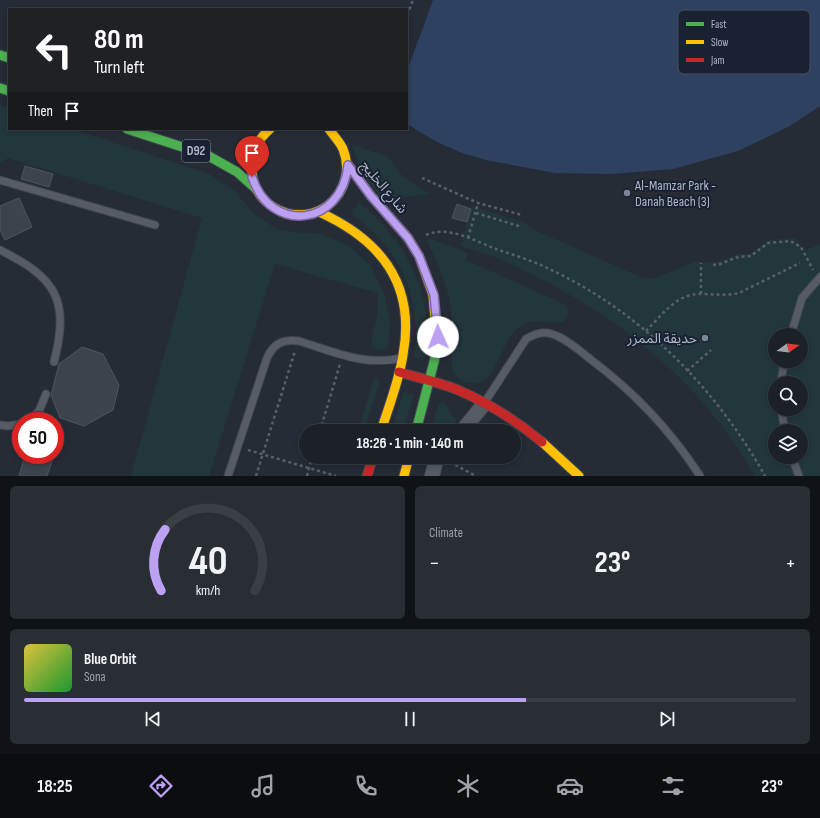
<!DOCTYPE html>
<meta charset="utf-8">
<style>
:root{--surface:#1c2128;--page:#292e34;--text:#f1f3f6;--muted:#a0a3a8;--line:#3a3e45;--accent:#bca0f2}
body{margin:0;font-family:"Sofia Sans Condensed","Noto Sans Arabic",sans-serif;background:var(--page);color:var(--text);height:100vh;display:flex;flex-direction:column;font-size:15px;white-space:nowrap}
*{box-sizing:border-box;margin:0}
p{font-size:13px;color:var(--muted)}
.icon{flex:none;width:22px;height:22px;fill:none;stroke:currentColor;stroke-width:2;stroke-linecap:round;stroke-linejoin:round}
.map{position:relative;height:476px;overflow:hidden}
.panel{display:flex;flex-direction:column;gap:10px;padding:10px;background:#0f1216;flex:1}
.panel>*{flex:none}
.top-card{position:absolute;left:8px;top:8px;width:400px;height:122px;border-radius:0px;box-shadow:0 2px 6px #0003,0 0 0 1px var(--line);background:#202124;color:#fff;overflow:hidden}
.needle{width:26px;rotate:76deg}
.tools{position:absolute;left:768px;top:328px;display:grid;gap:8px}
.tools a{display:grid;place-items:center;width:40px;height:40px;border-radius:50%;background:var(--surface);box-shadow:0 2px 6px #0003,0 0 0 1px var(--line);font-size:20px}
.speed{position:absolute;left:12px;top:412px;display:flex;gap:8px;font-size:20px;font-weight:700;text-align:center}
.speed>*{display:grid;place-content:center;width:52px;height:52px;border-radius:50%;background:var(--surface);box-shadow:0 2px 6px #0003,0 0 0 1px var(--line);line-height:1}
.speed .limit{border:6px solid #d22;background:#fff;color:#111}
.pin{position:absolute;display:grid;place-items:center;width:34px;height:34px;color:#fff;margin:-41px -17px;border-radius:50% 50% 50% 0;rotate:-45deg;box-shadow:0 0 4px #0007}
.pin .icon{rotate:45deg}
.me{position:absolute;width:44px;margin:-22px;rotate:358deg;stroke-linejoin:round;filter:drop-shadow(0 0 3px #0008)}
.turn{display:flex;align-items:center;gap:14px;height:84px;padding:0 20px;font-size:18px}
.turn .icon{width:52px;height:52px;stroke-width:2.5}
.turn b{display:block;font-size:28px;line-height:34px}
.then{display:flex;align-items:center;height:38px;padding:0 20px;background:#0003;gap:8px;font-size:15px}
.big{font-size:30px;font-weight:700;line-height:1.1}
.panel .card{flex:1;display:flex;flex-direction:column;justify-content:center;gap:6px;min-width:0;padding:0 14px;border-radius:6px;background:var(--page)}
.panel .dial{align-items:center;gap:0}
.dial svg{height:104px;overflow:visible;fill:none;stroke:var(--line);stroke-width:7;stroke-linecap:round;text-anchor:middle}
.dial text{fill:var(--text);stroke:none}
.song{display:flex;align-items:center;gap:12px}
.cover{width:48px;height:48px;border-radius:6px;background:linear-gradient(135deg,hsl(50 70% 55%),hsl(130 70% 35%))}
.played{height:4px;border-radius:2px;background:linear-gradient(90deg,var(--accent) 65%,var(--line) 65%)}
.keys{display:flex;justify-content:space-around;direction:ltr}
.heat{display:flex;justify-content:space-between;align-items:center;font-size:22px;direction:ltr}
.panel .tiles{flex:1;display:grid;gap:10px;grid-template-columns:1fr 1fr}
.card:last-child{grid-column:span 2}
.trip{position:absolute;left:299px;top:424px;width:222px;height:40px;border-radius:20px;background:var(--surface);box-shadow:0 2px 6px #0003,0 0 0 1px var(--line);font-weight:700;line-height:40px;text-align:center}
.menu{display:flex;height:64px;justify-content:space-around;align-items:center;background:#0b0d10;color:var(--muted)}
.menu .icon{width:28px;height:28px}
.menu .on{color:var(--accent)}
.menu b{font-size:18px;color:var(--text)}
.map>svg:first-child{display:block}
.green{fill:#22373c;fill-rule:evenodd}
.water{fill:#2e4160}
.building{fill:#3d434c;stroke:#4d545e}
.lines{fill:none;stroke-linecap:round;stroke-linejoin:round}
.lane-casing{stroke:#42474f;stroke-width:9}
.street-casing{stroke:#42474f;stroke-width:16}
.fast-casing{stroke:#42474f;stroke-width:11}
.slow-casing{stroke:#42474f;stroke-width:11}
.jam-casing{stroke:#42474f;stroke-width:11}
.path{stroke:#585f67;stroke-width:2.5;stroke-dasharray:3 3;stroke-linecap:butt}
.lane{stroke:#565b64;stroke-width:7}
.street{stroke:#565b64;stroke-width:14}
.fast{stroke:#4caf50;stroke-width:9}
.slow{stroke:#ffc107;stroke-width:9}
.jam{stroke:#c62828;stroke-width:9}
.route-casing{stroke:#7a689d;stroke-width:10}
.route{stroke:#bca0f2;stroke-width:7}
.poi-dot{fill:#7e8796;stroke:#192231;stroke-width:1.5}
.labels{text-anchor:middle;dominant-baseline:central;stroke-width:4;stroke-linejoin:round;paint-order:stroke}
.shield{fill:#192231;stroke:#818b9b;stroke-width:1}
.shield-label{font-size:13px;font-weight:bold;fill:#aeb8c9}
.poi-label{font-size:14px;fill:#aeb8c9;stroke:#192231;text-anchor:start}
.street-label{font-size:14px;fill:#aeb8c9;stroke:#192231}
.key{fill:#192231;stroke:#464f5f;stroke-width:1}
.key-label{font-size:11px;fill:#aeb8c9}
</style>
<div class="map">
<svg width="820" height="476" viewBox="0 0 820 476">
<rect width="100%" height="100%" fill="#252c36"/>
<g class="green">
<path d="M0,105L9,108V129H72L209,174L235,191L252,212L276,229L290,232L321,234L347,245L370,265L384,293L390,321L389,344L387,348L378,351L372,346L371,342L378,311V293L275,264L209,476H131L202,218L8,158L0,163Z"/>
<path d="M352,145L387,156L403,177L430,194L396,198L379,195L361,172Z"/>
<path d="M359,202C409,245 434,293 425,359L414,357C422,296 401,250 352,214Z"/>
<path d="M472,206L526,223L530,228L643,278H655L694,262H717L738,254H749L769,240L795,238L804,251L820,244V476H755C698,376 610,309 506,262C492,255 475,251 460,246ZM775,335H801V361H775ZM775,383H801V409H775ZM775,431H801V457H775Z"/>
<path d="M429,238L468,253L466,260L566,305C570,312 569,318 562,322C546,325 538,316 521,326C501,337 498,382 475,383C465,384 457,378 453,370C449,361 453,323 451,309C448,285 437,263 427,241Z"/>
<path d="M374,378L380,380L364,431H358Z"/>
<path d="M403,392L414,395L403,431H392Z"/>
<path d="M442,402C450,405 449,415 457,420C448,430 443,431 430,431L439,404Z"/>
</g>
<path class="water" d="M433,0H820V106L790,126L738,151L673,169L611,174L555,173L486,160L462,153L437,142L407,124V71Z"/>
<g class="building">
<path d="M25,166L53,174L49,187L21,179Z"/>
<path d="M19,198L32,227L5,240L0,230V206Z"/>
<path d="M457,204L471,209L467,222L452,218Z"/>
<path d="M82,347L103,354L119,385L113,410L84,426L60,418L51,395L59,364Z"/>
<path d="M25,455H54L47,476H19Z"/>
</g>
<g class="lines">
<defs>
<g id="lane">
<path d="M0,180L155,225"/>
<path d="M0,250C56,278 70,299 54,362"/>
<path d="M791,335L802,298L820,277"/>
<path d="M781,383L784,361"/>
<path d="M485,402L526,339C535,334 542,331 552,334C565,338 579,350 590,359C633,391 671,431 700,476"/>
<path d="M781,409L785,431"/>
<path d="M28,421L39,411L46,394"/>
<path d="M0,425L8,426L21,424"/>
<path d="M792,457L799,476"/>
<path d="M228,476L267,358C274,343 283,339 299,341C331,351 366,367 401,358"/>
</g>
<g id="street">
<path d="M462,431L484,404"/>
<path d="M432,476L437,457"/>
</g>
<g id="fast">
<path d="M0,55L9,58"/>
<path d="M0,88L9,91"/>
<path d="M127,129L207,155L237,172L256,189"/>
<path d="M416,431L435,358L436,330"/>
</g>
<g id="slow">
<path d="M270,129C257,140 250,155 252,172C253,187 261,199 273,207C314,232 360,193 343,149C340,142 333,135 329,129"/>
<path d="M348,165L371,196L408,238L419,256L433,295L436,330"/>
<path d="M319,212C381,240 416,284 403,355C399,381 389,406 381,431"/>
<path d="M542,442L579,476"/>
<path d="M404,476L409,457"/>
</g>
<g id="jam">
<path d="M399,372C419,378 439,382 458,390C488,403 517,421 542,442"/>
<path d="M367,476L373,457"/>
</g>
</defs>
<use href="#lane" class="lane-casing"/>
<use href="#street" class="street-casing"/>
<use href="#fast" class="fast-casing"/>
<use href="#slow" class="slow-casing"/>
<use href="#jam" class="jam-casing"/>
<g class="path">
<path d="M407,15L413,0"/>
<path d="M422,178L478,203L522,215"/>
<path d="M476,213L522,227"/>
<path d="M426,235C448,225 475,241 496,249C513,255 531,260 547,268C639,310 716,388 765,476"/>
<path d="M468,238L478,203"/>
<path d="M713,265L720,264L738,257L751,256L768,243L790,241L801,247L813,270"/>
<path d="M701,294V263"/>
<path d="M646,331C662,315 677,293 701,294C714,294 726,296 739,293L800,263"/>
<path d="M687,371L711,350"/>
<path d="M320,431L340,364"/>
<path d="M248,450L336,476"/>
<path d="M450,462L476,476"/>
<path d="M256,476L295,351"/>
<path d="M307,476L312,457"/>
</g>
<use href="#lane" class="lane"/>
<use href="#street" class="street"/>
<use href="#fast" class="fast"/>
<use href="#slow" class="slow"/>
<use href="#jam" class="jam"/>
</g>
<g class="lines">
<defs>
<path id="route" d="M252,177C271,235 342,226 348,165L371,196L408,238L419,256L434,295L438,337"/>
</defs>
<use href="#route" class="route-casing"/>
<use href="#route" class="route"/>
</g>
<g class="poi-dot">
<circle cx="627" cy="193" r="4"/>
<circle cx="705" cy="338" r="4"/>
</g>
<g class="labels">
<rect class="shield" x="182" y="140" width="28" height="22" rx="3"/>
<g class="shield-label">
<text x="196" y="151">D92</text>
</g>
<g class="poi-label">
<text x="635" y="185">Al-Mamzar Park -<tspan x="635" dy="16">Danah Beach (3)</tspan></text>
<text x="697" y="338" text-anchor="end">حديقة الممزر</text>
</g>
<g class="street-label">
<text transform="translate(384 187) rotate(50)">شارع الخليج</text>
</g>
</g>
<rect x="678" y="10" width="132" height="64" rx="6" class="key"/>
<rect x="686" y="22" width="18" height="4" fill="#4caf50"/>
<rect x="686" y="40" width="18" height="4" fill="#ffc107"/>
<rect x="686" y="58" width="18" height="4" fill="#c62828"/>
<g class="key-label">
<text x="711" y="28">Fast</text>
<text x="711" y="46">Slow</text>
<text x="711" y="64">Jam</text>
</g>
</svg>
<div class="tools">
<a><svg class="needle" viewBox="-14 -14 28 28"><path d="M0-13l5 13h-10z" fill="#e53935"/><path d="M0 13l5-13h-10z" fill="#a0a3a8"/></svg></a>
<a><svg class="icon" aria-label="search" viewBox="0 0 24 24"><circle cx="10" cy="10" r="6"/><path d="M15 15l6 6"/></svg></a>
<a><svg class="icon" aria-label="layers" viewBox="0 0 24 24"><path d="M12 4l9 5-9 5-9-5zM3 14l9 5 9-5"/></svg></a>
</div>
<div class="speed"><div class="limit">50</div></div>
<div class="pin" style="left:252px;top:177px;background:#d93025"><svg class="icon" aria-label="arrive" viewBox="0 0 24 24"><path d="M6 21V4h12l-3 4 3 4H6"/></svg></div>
<svg class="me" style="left:438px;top:337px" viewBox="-20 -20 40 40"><circle r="19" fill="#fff"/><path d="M0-13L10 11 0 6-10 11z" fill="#bca0f2"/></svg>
<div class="trip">18:26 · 1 min · 140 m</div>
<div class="top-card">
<div class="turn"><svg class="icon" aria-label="left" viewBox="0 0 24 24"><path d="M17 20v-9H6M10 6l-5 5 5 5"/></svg><div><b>80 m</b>Turn left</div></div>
<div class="then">Then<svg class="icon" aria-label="arrive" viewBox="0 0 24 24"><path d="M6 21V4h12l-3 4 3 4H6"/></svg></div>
</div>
</div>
<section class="panel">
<div class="tiles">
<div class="card dial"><svg viewBox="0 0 100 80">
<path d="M14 69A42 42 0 1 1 86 69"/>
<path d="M14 69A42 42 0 0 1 17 22" stroke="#bca0f2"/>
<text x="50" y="56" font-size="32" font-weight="700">40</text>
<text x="50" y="72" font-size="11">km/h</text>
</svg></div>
<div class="card"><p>Climate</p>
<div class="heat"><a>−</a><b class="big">23°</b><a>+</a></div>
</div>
<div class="card">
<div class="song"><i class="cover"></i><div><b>Blue Orbit</b><p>Sona</p></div></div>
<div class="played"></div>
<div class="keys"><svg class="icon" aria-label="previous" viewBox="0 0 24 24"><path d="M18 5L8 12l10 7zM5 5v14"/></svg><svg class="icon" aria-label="pause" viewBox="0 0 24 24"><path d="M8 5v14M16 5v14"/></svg><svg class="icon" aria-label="next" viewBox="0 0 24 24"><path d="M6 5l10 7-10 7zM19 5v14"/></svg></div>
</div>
</div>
</section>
<nav class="menu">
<b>18:25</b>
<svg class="icon on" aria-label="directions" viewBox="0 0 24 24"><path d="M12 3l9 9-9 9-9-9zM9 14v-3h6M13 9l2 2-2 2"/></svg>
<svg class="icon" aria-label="music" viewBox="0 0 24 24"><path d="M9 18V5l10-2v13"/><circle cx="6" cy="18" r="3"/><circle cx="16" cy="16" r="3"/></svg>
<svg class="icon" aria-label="phone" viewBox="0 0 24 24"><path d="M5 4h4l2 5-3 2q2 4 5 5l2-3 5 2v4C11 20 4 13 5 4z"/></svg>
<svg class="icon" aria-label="climate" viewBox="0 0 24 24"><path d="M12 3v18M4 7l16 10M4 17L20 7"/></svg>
<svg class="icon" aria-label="car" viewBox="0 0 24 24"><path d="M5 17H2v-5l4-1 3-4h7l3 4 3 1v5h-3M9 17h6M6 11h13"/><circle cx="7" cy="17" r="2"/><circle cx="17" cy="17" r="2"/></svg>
<svg class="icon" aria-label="filters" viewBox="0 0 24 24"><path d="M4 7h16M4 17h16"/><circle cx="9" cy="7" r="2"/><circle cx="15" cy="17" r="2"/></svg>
<b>23°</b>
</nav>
